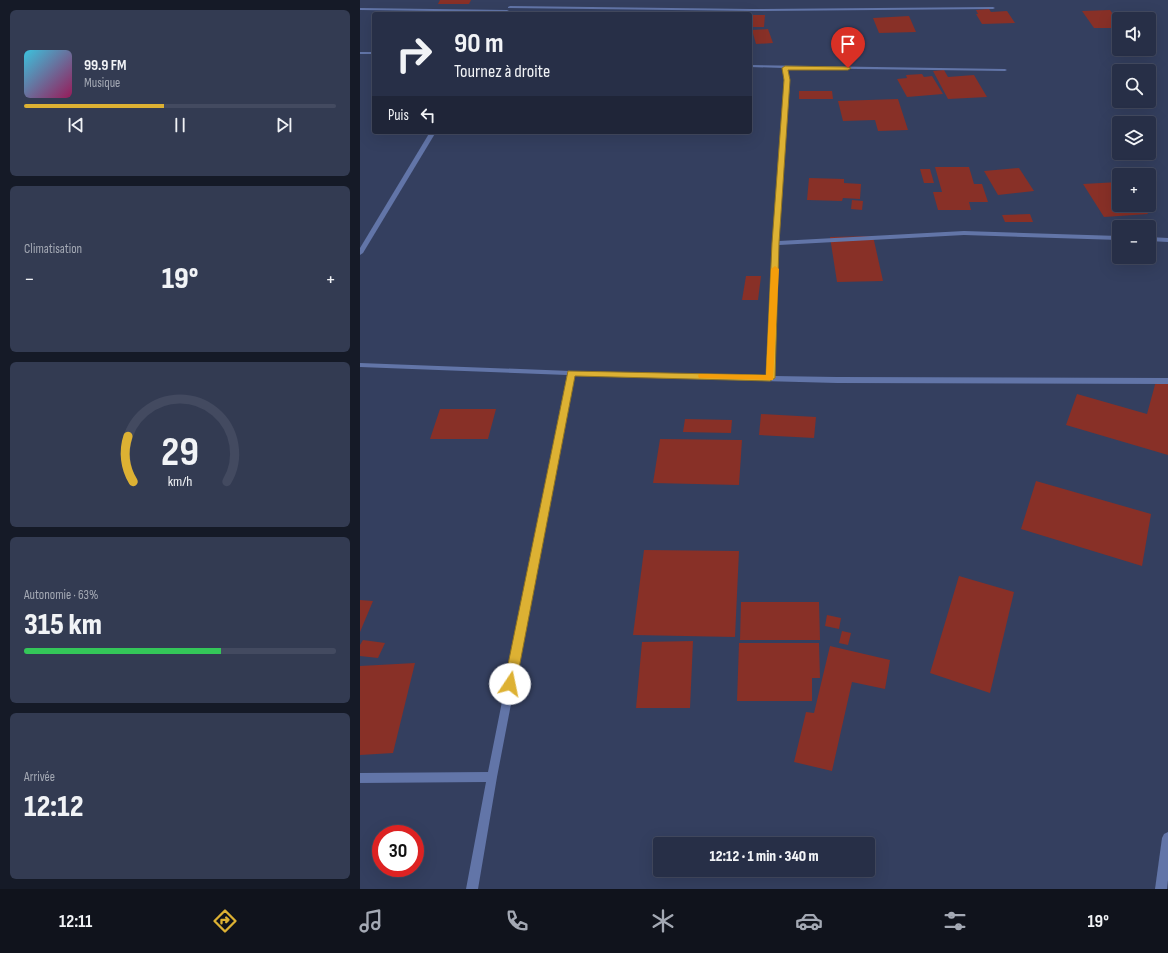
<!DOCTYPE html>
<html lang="fr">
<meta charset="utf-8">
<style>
:root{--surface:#272f47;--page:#333b52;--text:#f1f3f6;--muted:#a4a9b4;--line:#434a60;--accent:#ddb133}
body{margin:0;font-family:"Sofia Sans Condensed",sans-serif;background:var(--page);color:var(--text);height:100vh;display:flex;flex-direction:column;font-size:15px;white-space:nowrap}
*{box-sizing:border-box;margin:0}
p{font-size:13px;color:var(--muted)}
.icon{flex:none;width:22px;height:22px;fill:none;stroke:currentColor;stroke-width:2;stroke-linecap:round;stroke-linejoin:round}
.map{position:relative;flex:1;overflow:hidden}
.side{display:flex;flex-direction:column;gap:10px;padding:10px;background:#151a27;width:360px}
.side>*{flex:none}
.guide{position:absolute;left:12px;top:12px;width:380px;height:122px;border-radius:4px;box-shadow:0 4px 16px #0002,0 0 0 1px var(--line);background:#272f47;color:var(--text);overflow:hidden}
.controls{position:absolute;left:752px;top:12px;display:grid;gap:8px}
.controls a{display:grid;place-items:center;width:44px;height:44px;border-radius:4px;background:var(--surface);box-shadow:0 4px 16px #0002,0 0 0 1px var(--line);font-size:20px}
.speed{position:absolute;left:12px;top:825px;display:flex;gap:8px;font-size:20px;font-weight:700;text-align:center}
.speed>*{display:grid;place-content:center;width:52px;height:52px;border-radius:50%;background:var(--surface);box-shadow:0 4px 16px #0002,0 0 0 1px var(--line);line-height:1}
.speed .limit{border:6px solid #d22;background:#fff;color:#111}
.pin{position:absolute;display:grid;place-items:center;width:34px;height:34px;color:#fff;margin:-41px -17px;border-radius:50% 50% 50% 0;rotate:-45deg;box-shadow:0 0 4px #0007}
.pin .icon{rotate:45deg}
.me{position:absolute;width:44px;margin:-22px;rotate:11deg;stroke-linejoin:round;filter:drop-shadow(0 0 3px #0008)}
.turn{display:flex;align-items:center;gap:14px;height:84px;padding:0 16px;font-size:18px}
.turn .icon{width:52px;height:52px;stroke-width:2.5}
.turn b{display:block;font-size:28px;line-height:34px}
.then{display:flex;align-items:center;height:38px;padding:0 16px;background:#0003;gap:8px;font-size:15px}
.big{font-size:30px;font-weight:800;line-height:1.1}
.side .widget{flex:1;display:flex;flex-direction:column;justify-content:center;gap:6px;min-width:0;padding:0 14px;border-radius:6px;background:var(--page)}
.side .dial{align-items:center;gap:0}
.dial svg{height:104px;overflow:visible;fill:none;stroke:var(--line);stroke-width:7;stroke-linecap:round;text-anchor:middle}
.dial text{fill:var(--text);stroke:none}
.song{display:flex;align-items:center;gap:12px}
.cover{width:48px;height:48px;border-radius:6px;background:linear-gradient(135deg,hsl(190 70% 55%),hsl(330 70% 35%))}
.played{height:4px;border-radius:2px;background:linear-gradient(90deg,var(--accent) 45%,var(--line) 45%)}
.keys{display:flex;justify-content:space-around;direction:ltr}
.heat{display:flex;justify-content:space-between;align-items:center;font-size:22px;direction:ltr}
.charge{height:6px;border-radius:3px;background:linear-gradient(90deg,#34c759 63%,var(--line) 0)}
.trip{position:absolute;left:293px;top:837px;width:222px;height:40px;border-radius:4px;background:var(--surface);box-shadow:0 4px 16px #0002,0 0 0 1px var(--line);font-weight:800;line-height:40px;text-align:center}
.menu{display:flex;height:64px;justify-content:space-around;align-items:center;background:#10131c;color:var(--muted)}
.menu .icon{width:28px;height:28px}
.menu .active{color:var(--accent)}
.menu b{font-size:18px;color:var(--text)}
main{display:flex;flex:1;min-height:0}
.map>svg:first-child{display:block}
.building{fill:#883027}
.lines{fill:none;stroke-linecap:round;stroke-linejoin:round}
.street{fill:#6275a8;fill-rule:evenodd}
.route{fill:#ddb133;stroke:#907321}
.slow{fill:#f59e0b}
</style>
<main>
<section class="side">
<div class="widget">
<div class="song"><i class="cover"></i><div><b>99.9 FM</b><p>Musique</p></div></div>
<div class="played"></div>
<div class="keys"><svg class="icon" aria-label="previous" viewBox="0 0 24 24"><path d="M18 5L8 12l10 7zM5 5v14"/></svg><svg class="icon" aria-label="pause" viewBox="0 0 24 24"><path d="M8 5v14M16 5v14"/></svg><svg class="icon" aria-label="next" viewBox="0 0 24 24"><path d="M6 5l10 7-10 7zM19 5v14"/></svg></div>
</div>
<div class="widget"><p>Climatisation</p>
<div class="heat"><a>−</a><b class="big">19°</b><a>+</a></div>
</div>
<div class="widget dial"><svg viewBox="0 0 100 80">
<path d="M14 69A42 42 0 1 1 86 69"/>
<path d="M14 69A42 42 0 0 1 10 34" stroke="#ddb133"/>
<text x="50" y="56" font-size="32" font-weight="700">29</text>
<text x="50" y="72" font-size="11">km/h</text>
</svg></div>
<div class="widget"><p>Autonomie · 63%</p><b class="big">315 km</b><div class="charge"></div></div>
<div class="widget"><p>Arrivée</p><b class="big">12:12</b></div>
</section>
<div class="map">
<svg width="808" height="889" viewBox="0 0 808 889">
<rect width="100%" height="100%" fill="#343f5f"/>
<g class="building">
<path d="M80,0H111L109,4H78Z"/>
<path d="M629,9L631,12L647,11L655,23L622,24L616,14H618L616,10Z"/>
<path d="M750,10L759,23V28H734L722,11Z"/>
<path d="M390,15H405L404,27H390Z"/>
<path d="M549,16L556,32L519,33L513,18Z"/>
<path d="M408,29L413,43L396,44L392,30Z"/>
<path d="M584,70L588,77L614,75L627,97L588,99L573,71Z"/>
<path d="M562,74L564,77L572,76L583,94L547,97L537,79L547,78L546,75Z"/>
<path d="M439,91H472L473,99H439Z"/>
<path d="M538,99L548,130L518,131L515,120L483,121L478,101Z"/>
<path d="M575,167H609L614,184H622L628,202H609L611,210H578L573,192H582Z"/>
<path d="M659,168L674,191L638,195L624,171Z"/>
<path d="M560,169H570L574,183H564Z"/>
<path d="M449,178L484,179V183L501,184L500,199L483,198L482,201L447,200Z"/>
<path d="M759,182V205H782L788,214L744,217L723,184Z"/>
<path d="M492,200L503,201L502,210L491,209Z"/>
<path d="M670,214L673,222H645L642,215Z"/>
<path d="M513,236L523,281L477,282L470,237Z"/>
<path d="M386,276H401L398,300H382Z"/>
<path d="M796,381L808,384V455L706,425L717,394L787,414Z"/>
<path d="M80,409H136L128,439H70Z"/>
<path d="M401,414L456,417L454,438L399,435Z"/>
<path d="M325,419L372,420L371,433L323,432Z"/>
<path d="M300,439L382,440L379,485L293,483Z"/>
<path d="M676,481L791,514L782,566L661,529Z"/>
<path d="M284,550L379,551L375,637L273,635Z"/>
<path d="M599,576L654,592L630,693L570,673Z"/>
<path d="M0,600L13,601L0,632Z"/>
<path d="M381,602H459L460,640H380Z"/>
<path d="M467,615L481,618L479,629L465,626Z"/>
<path d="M482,631L491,633L488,645L479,643Z"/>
<path d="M3,640L25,643L18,658L0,656V645Z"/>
<path d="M333,641L330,708H276L282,642Z"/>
<path d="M379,643H459L460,678H452V701H377Z"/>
<path d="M470,646L530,660L525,689L492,682L472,771L434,762L446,712L454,713Z"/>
<path d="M55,663L33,753L0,755V666Z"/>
</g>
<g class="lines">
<g class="street">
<path d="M150,6L393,9L633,7L635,8L633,9L393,11L148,8V7Z"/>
<path d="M0,8L147,10L149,11L147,12L0,10Z"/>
<rect x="0" y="52" width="14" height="2"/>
<path d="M390,65L645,69L647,70L645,71L427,68L430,80L419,241L604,231L759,236V240L604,235L419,245L414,376L477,377L808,378V384L477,383L214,376L137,777L118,889H106L126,782L0,783V773L128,772L207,375L0,367V363L211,371L406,376L413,243L424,80L423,68L390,67Z"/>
<path d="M70,132H76L3,253L0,255V248Z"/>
<path d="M789,237L808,238V242L789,241Z"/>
<path d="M808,832V880L807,889H795L802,838L804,834Z"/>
</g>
</g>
<path class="route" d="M425,66L488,67L491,68L488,70H428L430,80L419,243L415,378L410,381L215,376L156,684L154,687L150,689L146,687L144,684L208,371L406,375L412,243L424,80L422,68Z"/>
<path class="slow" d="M415,266L419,269L413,380L339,378L338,376L339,374H342L406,375L411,269Z"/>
</svg>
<div class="controls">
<a><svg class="icon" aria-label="sound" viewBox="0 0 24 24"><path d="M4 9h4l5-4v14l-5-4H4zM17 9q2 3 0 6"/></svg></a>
<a><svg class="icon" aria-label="search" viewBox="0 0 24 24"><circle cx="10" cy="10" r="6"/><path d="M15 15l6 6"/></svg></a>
<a><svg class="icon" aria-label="layers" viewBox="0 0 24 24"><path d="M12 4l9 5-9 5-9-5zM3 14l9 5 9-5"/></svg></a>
<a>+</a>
<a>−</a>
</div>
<div class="speed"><div class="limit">30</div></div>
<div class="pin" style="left:488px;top:68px;background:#d93025"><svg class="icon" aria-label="arrive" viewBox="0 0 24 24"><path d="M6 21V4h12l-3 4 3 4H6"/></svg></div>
<svg class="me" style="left:150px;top:684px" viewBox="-20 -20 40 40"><circle r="19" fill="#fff"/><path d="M0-13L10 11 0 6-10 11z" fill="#ddb133"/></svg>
<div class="trip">12:12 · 1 min · 340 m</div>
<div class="guide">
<div class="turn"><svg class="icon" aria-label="right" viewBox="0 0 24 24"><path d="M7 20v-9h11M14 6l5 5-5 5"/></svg><div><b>90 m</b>Tournez à droite</div></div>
<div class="then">Puis<svg class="icon" aria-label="left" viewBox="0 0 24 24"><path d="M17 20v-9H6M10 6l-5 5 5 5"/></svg></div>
</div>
</div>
</main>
<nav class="menu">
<b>12:11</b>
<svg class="icon active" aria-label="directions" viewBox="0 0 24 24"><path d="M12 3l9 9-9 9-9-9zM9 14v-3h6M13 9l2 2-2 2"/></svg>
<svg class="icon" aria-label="music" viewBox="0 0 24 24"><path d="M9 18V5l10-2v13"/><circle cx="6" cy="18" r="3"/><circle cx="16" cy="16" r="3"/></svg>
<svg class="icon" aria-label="phone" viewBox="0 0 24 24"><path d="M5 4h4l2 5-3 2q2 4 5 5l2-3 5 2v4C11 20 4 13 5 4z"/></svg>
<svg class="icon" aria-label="climate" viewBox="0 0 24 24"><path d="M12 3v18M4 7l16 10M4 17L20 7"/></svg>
<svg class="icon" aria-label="car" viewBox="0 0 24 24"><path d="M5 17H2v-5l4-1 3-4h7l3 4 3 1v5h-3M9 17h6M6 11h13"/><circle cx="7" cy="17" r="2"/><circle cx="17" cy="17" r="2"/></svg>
<svg class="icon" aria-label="filters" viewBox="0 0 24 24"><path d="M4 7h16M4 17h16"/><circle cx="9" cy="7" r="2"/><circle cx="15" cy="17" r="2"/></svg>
<b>19°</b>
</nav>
